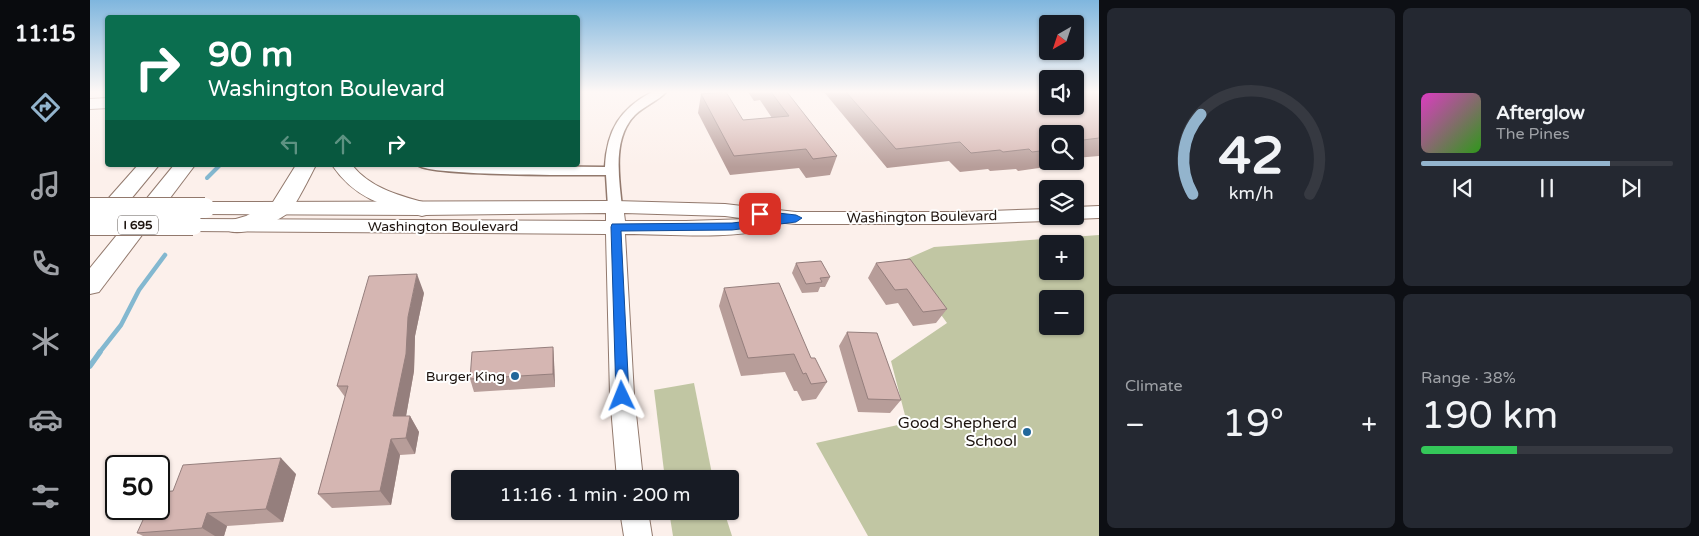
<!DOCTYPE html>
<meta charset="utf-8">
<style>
:root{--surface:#171b24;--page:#242831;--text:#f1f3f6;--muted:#9ea1a6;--line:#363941;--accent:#93b4cd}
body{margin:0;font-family:"Varela Round",sans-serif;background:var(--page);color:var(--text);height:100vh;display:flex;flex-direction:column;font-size:19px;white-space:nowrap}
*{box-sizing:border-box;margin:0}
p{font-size:16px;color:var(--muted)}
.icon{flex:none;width:28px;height:28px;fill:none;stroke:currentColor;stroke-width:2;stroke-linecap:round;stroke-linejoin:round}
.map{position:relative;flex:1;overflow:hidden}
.sheet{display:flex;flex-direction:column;gap:8px;padding:8px;background:#0d0f14;width:600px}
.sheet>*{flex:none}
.banner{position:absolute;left:15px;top:15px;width:475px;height:152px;border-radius:5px;box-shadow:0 1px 4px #0004;background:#0b6e4f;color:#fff;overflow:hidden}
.needle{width:32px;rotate:219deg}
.controls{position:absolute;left:949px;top:15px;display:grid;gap:10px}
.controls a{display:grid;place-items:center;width:45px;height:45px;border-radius:5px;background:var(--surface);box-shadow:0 1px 4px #0004;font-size:25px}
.speed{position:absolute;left:15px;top:455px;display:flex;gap:10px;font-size:25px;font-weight:700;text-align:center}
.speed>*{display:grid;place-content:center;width:65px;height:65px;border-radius:50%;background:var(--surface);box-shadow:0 1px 4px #0004;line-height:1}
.speed .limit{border:2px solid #111;border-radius:8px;background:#fff;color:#111}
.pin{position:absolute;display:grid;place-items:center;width:42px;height:42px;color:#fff;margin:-21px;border-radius:10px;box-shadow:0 2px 8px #0006}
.me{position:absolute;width:55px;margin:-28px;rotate:358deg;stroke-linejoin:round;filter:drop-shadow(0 0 4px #0008)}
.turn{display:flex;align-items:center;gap:18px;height:105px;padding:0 20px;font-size:22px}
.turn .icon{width:65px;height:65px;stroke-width:2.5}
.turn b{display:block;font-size:35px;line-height:42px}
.lanes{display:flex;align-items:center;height:48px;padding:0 20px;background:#0003;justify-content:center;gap:25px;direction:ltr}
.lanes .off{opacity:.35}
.big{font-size:38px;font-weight:600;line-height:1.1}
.sheet .tile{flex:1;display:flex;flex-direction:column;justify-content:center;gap:8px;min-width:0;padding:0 18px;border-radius:8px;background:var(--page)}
.sheet .dial{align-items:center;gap:0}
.dial svg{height:130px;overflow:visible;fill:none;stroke:var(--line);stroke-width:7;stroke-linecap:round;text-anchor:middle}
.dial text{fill:var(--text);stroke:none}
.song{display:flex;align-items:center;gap:15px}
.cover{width:60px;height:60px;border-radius:8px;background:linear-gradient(135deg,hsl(310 70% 55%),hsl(110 70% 35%))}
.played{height:5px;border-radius:2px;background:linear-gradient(90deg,var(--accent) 75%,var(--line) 75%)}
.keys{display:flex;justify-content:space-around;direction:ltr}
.heat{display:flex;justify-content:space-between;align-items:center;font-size:28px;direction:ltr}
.charge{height:8px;border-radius:4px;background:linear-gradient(90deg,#34c759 38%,var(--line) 0)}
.sheet .tiles{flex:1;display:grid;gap:8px;grid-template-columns:repeat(2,1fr)}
.trip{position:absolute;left:361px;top:470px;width:288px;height:50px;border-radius:5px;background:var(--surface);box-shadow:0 1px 4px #0004;font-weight:600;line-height:50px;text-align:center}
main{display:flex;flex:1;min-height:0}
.menu{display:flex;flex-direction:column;width:90px;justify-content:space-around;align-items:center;background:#090b0e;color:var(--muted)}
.menu .icon{width:35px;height:35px}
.menu .current{color:var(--accent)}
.menu b{font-size:22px;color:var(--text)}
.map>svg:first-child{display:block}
.green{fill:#c1c6a3;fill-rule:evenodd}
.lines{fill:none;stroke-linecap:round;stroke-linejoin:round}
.stream-far2{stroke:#83b8d0;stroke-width:4}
.stream-far1{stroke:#83b8d0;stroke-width:4.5}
.stream{stroke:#83b8d0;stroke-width:5.5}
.minor-casing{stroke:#92796d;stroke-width:3}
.major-casing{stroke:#92796d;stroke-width:2}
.highway-casing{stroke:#92796d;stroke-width:2}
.minor{fill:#fff;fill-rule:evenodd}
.major{fill:#fff;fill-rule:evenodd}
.highway{fill:#fff;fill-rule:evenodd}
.major-bridge-casing{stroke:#92796d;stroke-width:22;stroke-linecap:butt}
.major-bridge{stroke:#fff;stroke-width:20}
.wall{fill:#b79d99}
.shaded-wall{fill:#957f7d}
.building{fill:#d5b6b2;stroke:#957f7d}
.route{fill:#1a73e8;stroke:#114b97}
.poi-dot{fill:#21679b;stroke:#fff;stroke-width:2}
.labels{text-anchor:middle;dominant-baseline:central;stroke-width:4;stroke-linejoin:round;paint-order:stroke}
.shield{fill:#fff;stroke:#615a57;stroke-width:1}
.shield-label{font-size:12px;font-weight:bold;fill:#1d140f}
.street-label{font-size:14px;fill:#1d140f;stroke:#fff}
.poi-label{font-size:14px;fill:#1d140f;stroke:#fff;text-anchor:end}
.near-poi-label{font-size:16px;fill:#1d140f;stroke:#fff;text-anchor:end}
</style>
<main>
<nav class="menu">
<b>11:15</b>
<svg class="icon current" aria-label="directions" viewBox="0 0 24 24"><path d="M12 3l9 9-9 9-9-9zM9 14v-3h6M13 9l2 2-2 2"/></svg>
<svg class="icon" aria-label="music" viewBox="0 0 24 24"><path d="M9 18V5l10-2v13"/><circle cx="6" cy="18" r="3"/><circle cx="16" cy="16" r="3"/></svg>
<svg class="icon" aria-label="phone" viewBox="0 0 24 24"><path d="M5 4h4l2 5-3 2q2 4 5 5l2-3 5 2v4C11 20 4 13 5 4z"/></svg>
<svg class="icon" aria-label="climate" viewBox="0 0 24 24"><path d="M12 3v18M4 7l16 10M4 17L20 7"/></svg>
<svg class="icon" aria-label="car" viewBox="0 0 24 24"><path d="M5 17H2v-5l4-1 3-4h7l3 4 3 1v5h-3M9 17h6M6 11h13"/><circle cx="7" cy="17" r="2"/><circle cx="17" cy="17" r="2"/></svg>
<svg class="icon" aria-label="filters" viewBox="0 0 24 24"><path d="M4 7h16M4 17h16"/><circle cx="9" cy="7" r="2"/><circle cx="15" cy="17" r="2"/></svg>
</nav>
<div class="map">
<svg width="1009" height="536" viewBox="0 0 1009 536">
<rect width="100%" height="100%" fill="#fcf0eb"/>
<g class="green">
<path d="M1009,235V536H778L726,443L817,423L801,361L857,323L812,261L844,247ZM958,244H985V271H958ZM958,299H985V326H958Z"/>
<path d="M604,383L623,479H575L564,390Z"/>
<path d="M579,511H634L642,536H583Z"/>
</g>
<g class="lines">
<path class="stream-far2" d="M117,178L130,165"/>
<path class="stream-far1" d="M9,353L31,325L49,290L75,255"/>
<path class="stream" d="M0,366L10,352"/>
<defs>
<path id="minor" d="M562,92H576C568,101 554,106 545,115C522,138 529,178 532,207L530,210H520L518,207L516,175C491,175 336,176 328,165L515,167C517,130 530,109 562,92Z"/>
<g id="major">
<path d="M525,201L635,204L706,212H872L958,209V216H966L964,219L958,221L872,224H706L685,222L683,228C640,240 580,234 535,234L544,395L553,479H527L520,395L516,234L103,231L96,230L94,225L96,220L103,219L516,221V213L332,215L115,214L109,212L106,208L109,204L115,202ZM534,213L635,216L658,219L596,221H535Z"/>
<path d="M1009,206V218L985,219L978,216H985V207Z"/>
<path d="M530,511H558L562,536H534Z"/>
</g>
<g id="highway">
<path d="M18,98V108L0,109V99Z"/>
<path d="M48,165H69L17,228L9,231L1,228V218Z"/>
<path d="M84,165H105L9,292L0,294V268Z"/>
<path d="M206,165H226C220,176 206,206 198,213C185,223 154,236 139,231L136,226L139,221L156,216L183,202Z"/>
<path d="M242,165H262C281,189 311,196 340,204L343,209L340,214L332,216C294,206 265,199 242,165Z"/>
</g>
</defs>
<use href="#minor" class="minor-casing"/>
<use href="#major" class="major-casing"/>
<use href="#highway" class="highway-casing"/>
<use href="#minor" class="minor"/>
<use href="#major" class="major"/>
<use href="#highway" class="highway"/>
<defs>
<g id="major-bridge">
<path d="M0,208H115"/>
<path d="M0,225H103"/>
</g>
</defs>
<use href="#major-bridge" class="major-bridge-casing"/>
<use href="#major-bridge" class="major-bridge"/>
</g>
<g class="wall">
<path d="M658,92H697L747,156L740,175L716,178L709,168L640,175L608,113L611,94L653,120L682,118L670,100L664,101Z"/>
<path d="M734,92H1009V156L985,158V134H958V161H961L956,167L928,171L926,169L900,171L898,169L870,172L859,161L797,168Z"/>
<path d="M706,263L740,277L735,287H730L728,292L712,293L702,273Z"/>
<path d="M786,263L857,309L846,323L823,326L808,303L796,305L778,278Z"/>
<path d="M634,288L721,358L737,382L726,399L712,401L707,391H704L695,372L651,376L629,306Z"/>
<path d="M334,293L325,336L324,371L316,416H320L329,432L325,454L310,455L301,505L242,508L228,494L255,397L247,386Z"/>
<path d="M757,332L811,400L800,413L768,412L749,346Z"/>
<path d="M463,347L464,361L465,387L384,392L380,379Z"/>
<path d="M206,474L193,522L137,526L134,536H53L47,533L83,491Z"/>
</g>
<g class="shaded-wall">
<path d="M327,274L334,293L325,336L324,371L313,433L303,416L318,317Z"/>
<path d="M463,347L464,361L465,387L463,374Z"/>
<path d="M320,416L329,432L325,454L316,438Z"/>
<path d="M301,439L310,455L301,505L290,491Z"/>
<path d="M191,458L206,474L193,522L176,509Z"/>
<path d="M117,513L137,526L134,536H125L112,528Z"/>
</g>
<g class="building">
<path d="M636,92L653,120L699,116L681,92H697L747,156L723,159L716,149L644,156L611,94Z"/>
<path d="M756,92H958V106H985V92H1009V138L985,141V134H958V150L942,152L939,149L913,152L910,150L881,153L870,142L806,149Z"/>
<path d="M820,259L857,309L833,312L817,289L805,290L786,263Z"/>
<path d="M731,261L740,277L730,278L732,282L716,284L706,263Z"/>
<path d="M327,274L318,317L316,354L303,416H320L316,438L301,439L290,491L228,494L258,386H247L279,276Z"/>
<path d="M689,283L721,358H725L737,382L721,384L716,373L713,374L704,354L658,358L634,288Z"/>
<path d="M757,332L787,333L811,400L778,399Z"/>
<path d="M463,347V374L380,379L382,352Z"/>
<path d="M191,458L176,509L117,513L112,528L47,533L58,509H69V492L83,491L93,465Z"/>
<path d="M385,472L399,479H381Z"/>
</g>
<linearGradient id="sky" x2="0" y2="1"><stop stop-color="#7fb6de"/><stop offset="0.55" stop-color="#fef8f6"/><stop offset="1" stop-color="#fef8f6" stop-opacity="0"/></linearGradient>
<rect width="1009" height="167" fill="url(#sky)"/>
<path class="route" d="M670,211L706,215L712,218L706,222L642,230L531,231L539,396L537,400L532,402L528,400L526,396L521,227L522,224L642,223L677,219L667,217L665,214L667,212Z"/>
<g class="poi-dot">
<circle cx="425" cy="376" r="5"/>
<circle cx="937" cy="432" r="5"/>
</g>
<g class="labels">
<rect class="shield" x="28" y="215.5" width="40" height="19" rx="4"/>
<g class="shield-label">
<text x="48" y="225">I 695</text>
</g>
<g class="street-label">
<text transform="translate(832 217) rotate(-1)">Washington Boulevard</text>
<text x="353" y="226">Washington Boulevard</text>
</g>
<g class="poi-label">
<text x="415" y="376">Burger King</text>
</g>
<g class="near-poi-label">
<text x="927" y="423">Good Shepherd<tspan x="927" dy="18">School</tspan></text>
</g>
</g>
</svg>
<div class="controls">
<a><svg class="needle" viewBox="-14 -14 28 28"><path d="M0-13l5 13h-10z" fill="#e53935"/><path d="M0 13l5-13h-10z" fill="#9ea1a6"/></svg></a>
<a><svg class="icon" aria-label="sound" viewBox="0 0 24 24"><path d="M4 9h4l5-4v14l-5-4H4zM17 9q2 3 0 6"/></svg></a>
<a><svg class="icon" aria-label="search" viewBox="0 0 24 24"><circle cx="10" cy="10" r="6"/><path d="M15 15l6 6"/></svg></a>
<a><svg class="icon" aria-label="layers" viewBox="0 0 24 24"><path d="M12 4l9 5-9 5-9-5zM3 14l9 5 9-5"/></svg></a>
<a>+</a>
<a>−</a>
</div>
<div class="speed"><div class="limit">50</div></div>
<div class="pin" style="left:670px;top:214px;background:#d93025"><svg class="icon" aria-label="arrive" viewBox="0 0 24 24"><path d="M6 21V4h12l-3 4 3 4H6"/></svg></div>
<svg class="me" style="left:532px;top:396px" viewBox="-20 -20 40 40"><path d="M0-17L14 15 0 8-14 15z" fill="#1a73e8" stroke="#fff" stroke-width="4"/></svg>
<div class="trip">11:16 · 1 min · 200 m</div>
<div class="banner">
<div class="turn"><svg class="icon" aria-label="right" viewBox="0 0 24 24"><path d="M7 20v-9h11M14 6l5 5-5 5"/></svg><div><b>90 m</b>Washington Boulevard</div></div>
<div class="lanes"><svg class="icon off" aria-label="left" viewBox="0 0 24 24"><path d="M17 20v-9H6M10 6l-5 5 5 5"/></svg><svg class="icon off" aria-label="ahead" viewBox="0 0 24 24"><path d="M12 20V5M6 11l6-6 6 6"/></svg><svg class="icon" aria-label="right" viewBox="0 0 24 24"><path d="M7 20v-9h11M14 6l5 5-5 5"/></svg></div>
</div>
</div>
<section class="sheet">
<div class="tiles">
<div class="tile dial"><svg viewBox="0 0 100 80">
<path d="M14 69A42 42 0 1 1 86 69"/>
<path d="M14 69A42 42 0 0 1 19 20" stroke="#93b4cd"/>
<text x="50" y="56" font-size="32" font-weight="700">42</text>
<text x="50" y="72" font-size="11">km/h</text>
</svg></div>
<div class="tile">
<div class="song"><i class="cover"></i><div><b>Afterglow</b><p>The Pines</p></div></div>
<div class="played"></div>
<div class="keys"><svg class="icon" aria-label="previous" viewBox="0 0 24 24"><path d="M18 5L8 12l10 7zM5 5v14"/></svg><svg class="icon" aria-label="pause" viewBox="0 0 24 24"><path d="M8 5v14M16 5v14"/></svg><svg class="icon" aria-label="next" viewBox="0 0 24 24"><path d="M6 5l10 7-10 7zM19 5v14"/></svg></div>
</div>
<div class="tile"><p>Climate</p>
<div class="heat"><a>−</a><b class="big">19°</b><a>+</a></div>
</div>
<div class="tile"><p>Range · 38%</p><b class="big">190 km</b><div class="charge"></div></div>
</div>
</section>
</main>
